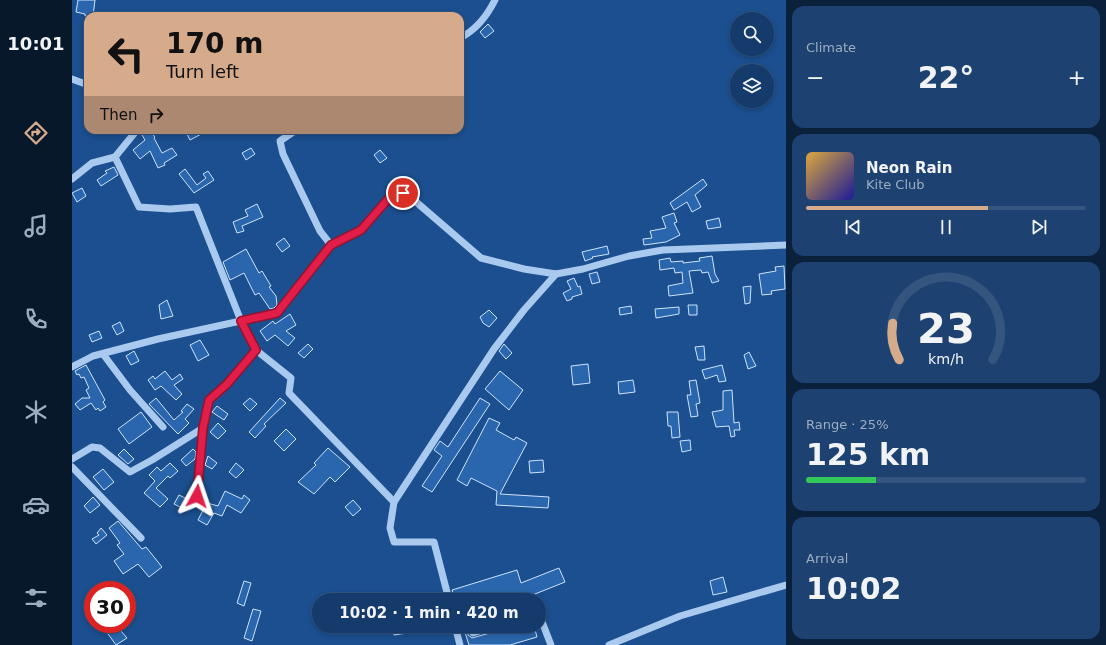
<!DOCTYPE html>
<meta charset="utf-8">
<style>
:root{--surface:#143b6b;--page:#1d4271;--text:#f1f3f6;--muted:#9dadc1;--line:#33557e;--accent:#d6ab8b}
body{margin:0;font-family:"DejaVu Sans",sans-serif;background:var(--page);color:var(--text);height:100vh;display:flex;flex-direction:column;font-size:15px;white-space:nowrap}
*{box-sizing:border-box;margin:0}
p{font-size:13px;color:var(--muted)}
.icon{flex:none;width:22px;height:22px;fill:none;stroke:currentColor;stroke-width:2;stroke-linecap:round;stroke-linejoin:round}
.map{position:relative;flex:1;overflow:hidden}
.sheet{display:flex;flex-direction:column;gap:6px;padding:6px;background:#0b203b;width:320px}
.sheet>*{flex:none}
.banner{position:absolute;left:12px;top:12px;width:380px;height:122px;border-radius:12px;box-shadow:0 2px 6px #0003,0 0 0 1px var(--line);background:#d6ab8b;color:#111;overflow:hidden}
.fabs{position:absolute;left:658px;top:12px;display:grid;gap:8px}
.fabs a{display:grid;place-items:center;width:44px;height:44px;border-radius:50%;background:var(--surface);box-shadow:0 2px 6px #0003,0 0 0 1px var(--line);font-size:20px}
.speed{position:absolute;left:12px;top:581px;display:flex;gap:8px;font-size:20px;font-weight:700;text-align:center}
.speed>*{display:grid;place-content:center;width:52px;height:52px;border-radius:50%;background:var(--surface);box-shadow:0 2px 6px #0003,0 0 0 1px var(--line);line-height:1}
.speed .limit{border:6px solid #d22;background:#fff;color:#111}
.pin{position:absolute;display:grid;place-items:center;width:34px;height:34px;color:#fff;margin:-17px;border:2px solid #fff;border-radius:50%;box-shadow:0 1px 4px #0007}
.me{position:absolute;width:44px;margin:-22px;rotate:5deg;stroke-linejoin:round;filter:drop-shadow(0 0 3px #0008)}
.turn{display:flex;align-items:center;gap:14px;height:84px;padding:0 16px;font-size:18px}
.turn .icon{width:52px;height:52px;stroke-width:2.5}
.turn b{display:block;font-size:28px;line-height:34px}
.then{display:flex;align-items:center;height:38px;padding:0 16px;background:#0003;gap:8px;font-size:15px}
.big{font-size:30px;font-weight:700;line-height:1.1}
.sheet .tile{flex:1;display:flex;flex-direction:column;justify-content:center;gap:6px;min-width:0;padding:0 14px;border-radius:12px;background:var(--page)}
.sheet .dial{align-items:center;gap:0}
.dial svg{height:104px;overflow:visible;fill:none;stroke:var(--line);stroke-width:7;stroke-linecap:round;text-anchor:middle}
.dial text{fill:var(--text);stroke:none}
.song{display:flex;align-items:center;gap:12px}
.cover{width:48px;height:48px;border-radius:6px;background:linear-gradient(135deg,hsl(40 70% 55%),hsl(240 70% 35%))}
.played{height:4px;border-radius:2px;background:linear-gradient(90deg,var(--accent) 65%,var(--line) 65%)}
.keys{display:flex;justify-content:space-around;direction:ltr}
.heat{display:flex;justify-content:space-between;align-items:center;font-size:22px;direction:ltr}
.charge{height:6px;border-radius:3px;background:linear-gradient(90deg,#34c759 25%,var(--line) 0)}
.trip{position:absolute;left:240px;top:593px;width:234px;height:40px;border-radius:20px;background:var(--surface);box-shadow:0 2px 6px #0003,0 0 0 1px var(--line);font-weight:700;line-height:40px;text-align:center}
main{display:flex;flex:1;min-height:0}
.menu{display:flex;flex-direction:column;width:72px;justify-content:space-around;align-items:center;background:#08182b;color:var(--muted)}
.menu .icon{width:28px;height:28px}
.menu .current{color:var(--accent)}
.menu b{font-size:18px;color:var(--text)}
.map>svg:first-child{display:block}
.building{fill:#2a66ad;stroke:#cfe3fa}
.lines{fill:none;stroke-linecap:round;stroke-linejoin:round}
.minor{stroke:#a9c9ee;stroke-width:7}
.route-casing{stroke:#92132f;stroke-width:10}
.route{stroke:#e11d48;stroke-width:7}
</style>
<main>
<nav class="menu">
<b>10:01</b>
<svg class="icon current" aria-label="directions" viewBox="0 0 24 24"><path d="M12 3l9 9-9 9-9-9zM9 14v-3h6M13 9l2 2-2 2"/></svg>
<svg class="icon" aria-label="music" viewBox="0 0 24 24"><path d="M9 18V5l10-2v13"/><circle cx="6" cy="18" r="3"/><circle cx="16" cy="16" r="3"/></svg>
<svg class="icon" aria-label="phone" viewBox="0 0 24 24"><path d="M5 4h4l2 5-3 2q2 4 5 5l2-3 5 2v4C11 20 4 13 5 4z"/></svg>
<svg class="icon" aria-label="climate" viewBox="0 0 24 24"><path d="M12 3v18M4 7l16 10M4 17L20 7"/></svg>
<svg class="icon" aria-label="car" viewBox="0 0 24 24"><path d="M5 17H2v-5l4-1 3-4h7l3 4 3 1v5h-3M9 17h6M6 11h13"/><circle cx="7" cy="17" r="2"/><circle cx="17" cy="17" r="2"/></svg>
<svg class="icon" aria-label="filters" viewBox="0 0 24 24"><path d="M4 7h16M4 17h16"/><circle cx="9" cy="7" r="2"/><circle cx="15" cy="17" r="2"/></svg>
</nav>
<div class="map">
<svg width="714" height="645" viewBox="0 0 714 645">
<rect width="100%" height="100%" fill="#1b4f8f"/>
<g class="building">
<path d="M6,0H23L21,16H13V14L4,12Z"/>
<path d="M416,24L422,31L413,38L408,32Z"/>
<path d="M77,130L83,137L82,138L90,153L100,148L105,155L92,163L93,165L86,168L78,151L68,159L61,150L73,140L70,135Z"/>
<path d="M113,130H137L118,140Z"/>
<path d="M179,148L183,154L174,160L170,153Z"/>
<path d="M308,150L315,158L308,163L302,155Z"/>
<path d="M42,167L46,175L29,186L25,180L35,173L33,171Z"/>
<path d="M113,169L125,185L134,178L131,174L136,171L142,180L122,193L107,174Z"/>
<path d="M631,179L635,185L623,195L629,207L620,212L615,202L602,210L598,203Z"/>
<path d="M10,188L14,196L5,202L0,193Z"/>
<path d="M185,204L191,217L170,226L172,231L165,233L161,222L176,216L173,210Z"/>
<path d="M602,213L605,222L602,223L608,235L594,242L572,245L571,239L580,238L578,231L594,228L590,217Z"/>
<path d="M647,218L649,227L636,229L634,221Z"/>
<path d="M212,238L218,246L210,252L204,244Z"/>
<path d="M535,246L537,254L520,257L521,258L513,261L510,252Z"/>
<path d="M174,249L187,273L190,271L199,286L197,287L204,296L205,305L202,308L198,309L187,293L183,295L172,273L158,280L151,262Z"/>
<path d="M640,256L643,274L647,281L640,283L636,272L630,273L629,270L617,271L621,293L597,296L596,286L611,283L610,272L603,273L602,268L588,270L587,260L598,258L599,262L611,261V263L628,261L627,258Z"/>
<path d="M712,266L713,289L699,291L700,294L690,295L687,274L704,271L703,267Z"/>
<path d="M525,272L528,282L520,284L517,274Z"/>
<path d="M502,278L506,287L508,286L510,294L500,297V299L495,301L491,293L499,289L495,281Z"/>
<path d="M679,286L678,303L673,304L671,287Z"/>
<path d="M95,300L101,316L89,319L87,305Z"/>
<path d="M616,305H625V315H617Z"/>
<path d="M559,306L560,313L548,315L547,308Z"/>
<path d="M607,307V314L584,318L583,309Z"/>
<path d="M417,310L425,318L417,327L411,323L408,317Z"/>
<path d="M218,314L224,325L214,331L223,338L216,346L203,335L195,341L188,331L201,321L203,324Z"/>
<path d="M48,322L52,331L45,335L40,326Z"/>
<path d="M27,331L30,338L20,342L17,335Z"/>
<path d="M128,340L137,355L126,361L118,345Z"/>
<path d="M236,344L241,349L232,358L226,353Z"/>
<path d="M432,344L440,353L434,359L427,351Z"/>
<path d="M632,346L633,360H626L623,347Z"/>
<path d="M62,351L67,361L59,365L54,356Z"/>
<path d="M677,352L684,366L676,369L672,355Z"/>
<path d="M516,364L518,383L501,385L499,366Z"/>
<path d="M14,365L33,400L31,402L34,407L28,411L26,408L24,410L19,403L8,410L3,404L10,398H18L14,390L17,388L12,377L9,378L7,374L5,375L3,371Z"/>
<path d="M650,365L654,381L647,382L645,375L633,379L630,370Z"/>
<path d="M93,371L100,380L108,374L111,379L102,385L110,394L104,400L89,386L83,390L76,380L81,376L83,379Z"/>
<path d="M428,371L451,390L437,410L413,389Z"/>
<path d="M561,380L563,392L547,394L546,382Z"/>
<path d="M624,380L628,403L624,404L626,416L619,417L615,395H619L617,381Z"/>
<path d="M660,390L662,423L667,422L668,430H662L663,436L659,437L657,426L644,427L640,412L651,410V391Z"/>
<path d="M84,398L102,420L111,412L109,411L115,404L122,409L113,419L117,423L106,434L77,404Z"/>
<path d="M178,398L185,404L178,411L171,404Z"/>
<path d="M208,398L214,403L192,424L194,426L183,438L177,432Z"/>
<path d="M408,398L418,404L360,492L350,486L370,456L362,450L368,441L376,447Z"/>
<path d="M145,406L156,414L152,420L140,412Z"/>
<path d="M69,412L80,427L57,444L46,429Z"/>
<path d="M595,412H606L608,437L600,438L599,426H596Z"/>
<path d="M417,418L428,423L424,430L442,440L444,437L455,443L428,494L477,497L476,508L424,505L425,491L399,478L395,486L385,480Z"/>
<path d="M146,423L154,431L146,439L138,432Z"/>
<path d="M214,429L224,439L212,451L202,441Z"/>
<path d="M618,440L619,450L610,452L608,441Z"/>
<path d="M256,448L278,467L263,482L258,477L242,494L226,482L244,465L242,463Z"/>
<path d="M52,449L62,459L56,464L46,455Z"/>
<path d="M121,449L124,452L123,459L114,466L109,460Z"/>
<path d="M136,456L145,463L140,469L133,465Z"/>
<path d="M471,460L472,472L458,473L457,461Z"/>
<path d="M98,463L106,471L98,478L96,476L84,488L96,499L88,507L72,493L83,481L77,475L85,467L89,471Z"/>
<path d="M164,463L172,470L164,478L157,472Z"/>
<path d="M31,469L42,482L32,490L21,477Z"/>
<path d="M153,491L170,499L172,495L178,500L169,513L155,505L150,516L142,513L135,525L126,520L132,508L126,506L128,501L146,506Z"/>
<path d="M107,495L117,500L112,509L102,504Z"/>
<path d="M21,497L28,505L18,513L12,506Z"/>
<path d="M281,500L289,509L281,516L273,507Z"/>
<path d="M46,521L70,549L74,547L90,567L77,577L66,564L51,574L42,561L52,554L45,545L48,543L37,528Z"/>
<path d="M29,528L35,535L24,544L20,539L27,535L25,533Z"/>
<path d="M487,568L493,582L453,598L454,600H383L380,590L445,570L449,583Z"/>
<path d="M651,577L655,592L641,595L638,581Z"/>
<path d="M172,581L179,583L172,606L165,603Z"/>
<path d="M181,609L189,611L180,641L172,638Z"/>
<path d="M29,624H43L55,638L44,645Z"/>
<path d="M320,626H334L335,633L322,635Z"/>
<path d="M391,626H407L397,630L396,635L400,638L425,631L429,626H462L465,637L438,645H397Z"/>
</g>
<g class="lines">
<g class="minor">
<path d="M388,38C404,30 415,16 423,0"/>
<path d="M0,79L16,85"/>
<path d="M224,130L208,141L211,154L248,231L259,245"/>
<path d="M43,157L65,130"/>
<path d="M0,179L20,163L43,157L67,207L98,209L124,207L169,321L184,350L155,384L137,400L131,428L80,460L58,472L28,448L20,447L0,459"/>
<path d="M184,350L219,378L217,393L322,502L318,528L322,542H362L377,600"/>
<path d="M31,354L58,390L91,427"/>
<path d="M0,367L21,356L86,339L205,313L259,245L289,231L317,198L331,193L343,201L409,258L452,269L484,274L511,269L557,256L591,250L714,245"/>
<path d="M0,467L69,538"/>
<path d="M125,496L131,428"/>
<path d="M322,502L422,349L452,310L484,274"/>
<path d="M467,614L479,645"/>
<path d="M383,626L388,645"/>
<path d="M401,633L424,626"/>
<path d="M537,645L608,616L714,585"/>
</g>
</g>
<g class="lines">
<defs>
<path id="route" d="M125,496L131,428L137,400L155,384L184,350L169,321L205,313L259,245L289,230L317,198L331,193"/>
</defs>
<use href="#route" class="route-casing"/>
<use href="#route" class="route"/>
</g>
</svg>
<div class="fabs">
<a><svg class="icon" aria-label="search" viewBox="0 0 24 24"><circle cx="10" cy="10" r="6"/><path d="M15 15l6 6"/></svg></a>
<a><svg class="icon" aria-label="layers" viewBox="0 0 24 24"><path d="M12 4l9 5-9 5-9-5zM3 14l9 5 9-5"/></svg></a>
</div>
<div class="speed"><div class="limit">30</div></div>
<div class="pin" style="left:331px;top:193px;background:#d93025"><svg class="icon" aria-label="arrive" viewBox="0 0 24 24"><path d="M6 21V4h12l-3 4 3 4H6"/></svg></div>
<svg class="me" style="left:125px;top:496px" viewBox="-20 -20 40 40"><path d="M0-17L14 15 0 8-14 15z" fill="#e11d48" stroke="#fff" stroke-width="4"/></svg>
<div class="trip">10:02 · 1 min · 420 m</div>
<div class="banner">
<div class="turn"><svg class="icon" aria-label="left" viewBox="0 0 24 24"><path d="M17 20v-9H6M10 6l-5 5 5 5"/></svg><div><b>170 m</b>Turn left</div></div>
<div class="then">Then<svg class="icon" aria-label="right" viewBox="0 0 24 24"><path d="M7 20v-9h11M14 6l5 5-5 5"/></svg></div>
</div>
</div>
<section class="sheet">
<div class="tile"><p>Climate</p>
<div class="heat"><a>−</a><b class="big">22°</b><a>+</a></div>
</div>
<div class="tile">
<div class="song"><i class="cover"></i><div><b>Neon Rain</b><p>Kite Club</p></div></div>
<div class="played"></div>
<div class="keys"><svg class="icon" aria-label="previous" viewBox="0 0 24 24"><path d="M18 5L8 12l10 7zM5 5v14"/></svg><svg class="icon" aria-label="pause" viewBox="0 0 24 24"><path d="M8 5v14M16 5v14"/></svg><svg class="icon" aria-label="next" viewBox="0 0 24 24"><path d="M6 5l10 7-10 7zM19 5v14"/></svg></div>
</div>
<div class="tile dial"><svg viewBox="0 0 100 80">
<path d="M14 69A42 42 0 1 1 86 69"/>
<path d="M14 69A42 42 0 0 1 9 41" stroke="#d6ab8b"/>
<text x="50" y="56" font-size="32" font-weight="700">23</text>
<text x="50" y="72" font-size="11">km/h</text>
</svg></div>
<div class="tile"><p>Range · 25%</p><b class="big">125 km</b><div class="charge"></div></div>
<div class="tile"><p>Arrival</p><b class="big">10:02</b></div>
</section>
</main>
